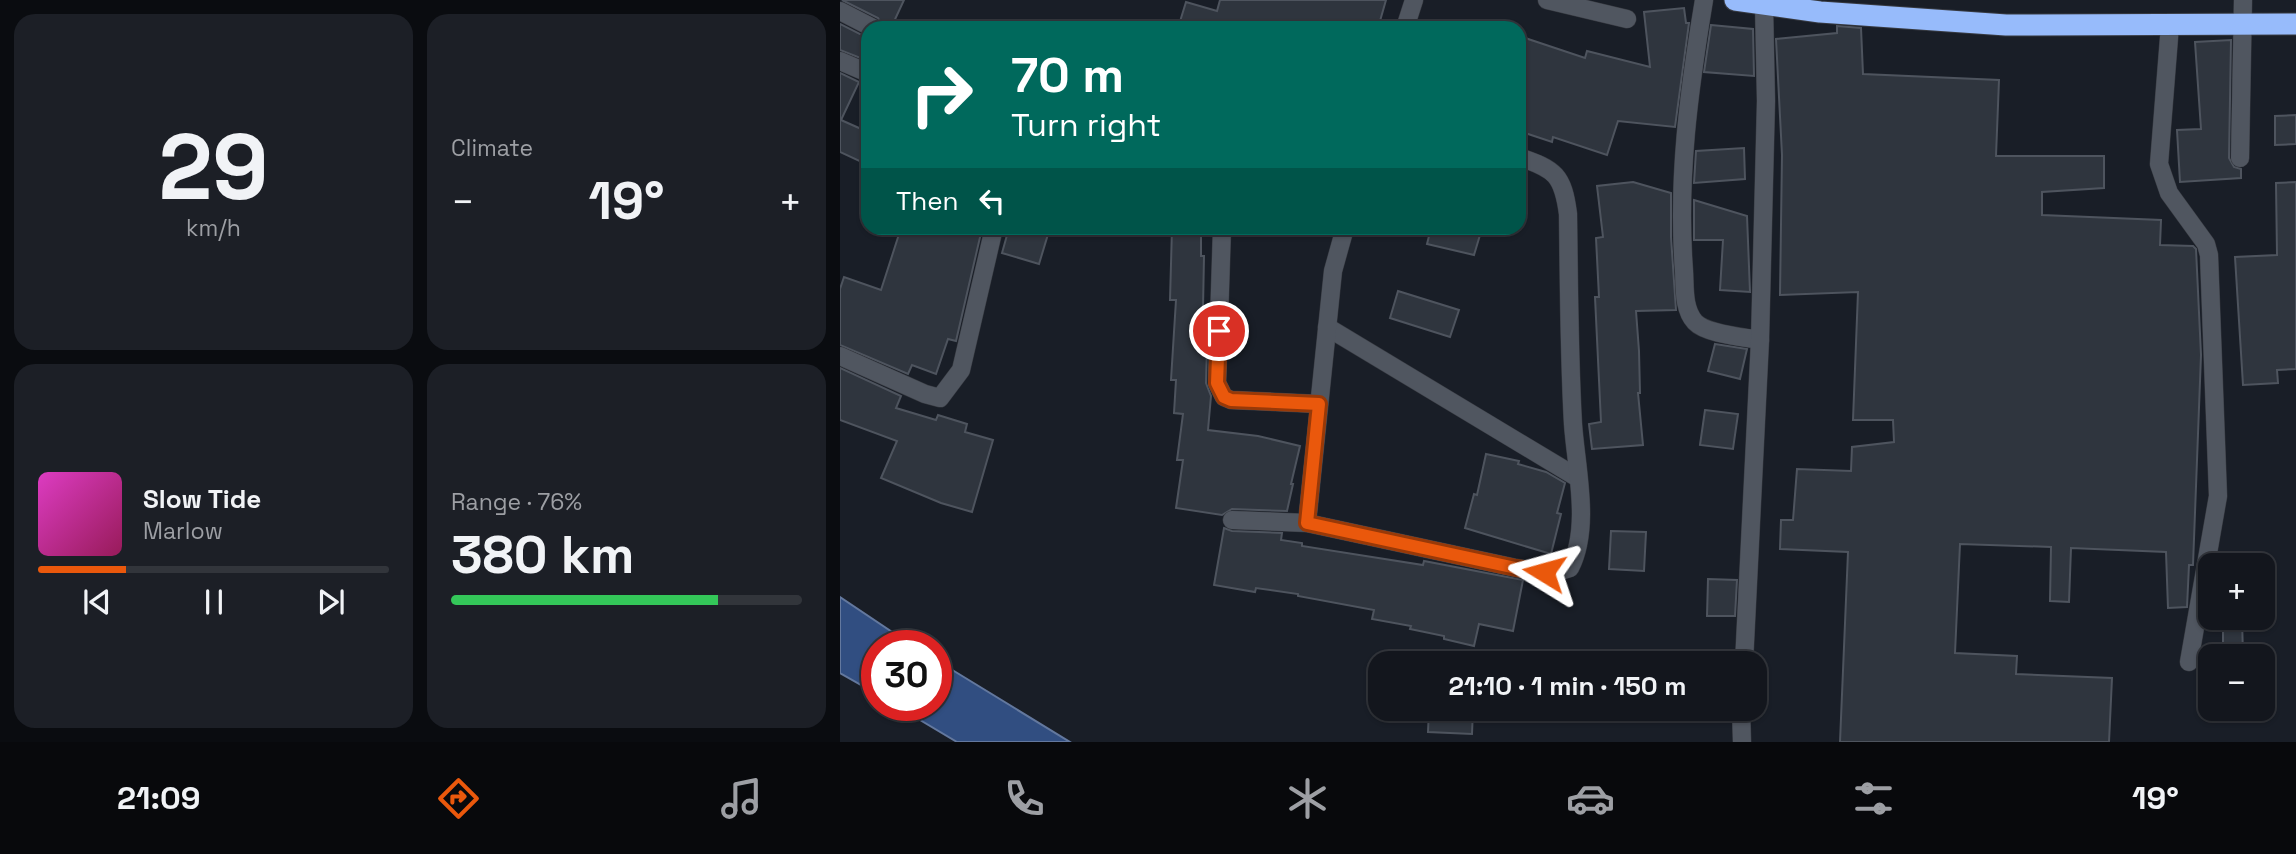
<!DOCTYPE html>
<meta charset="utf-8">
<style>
:root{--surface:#13161d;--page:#1c1f26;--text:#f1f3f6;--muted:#9d9fa4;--line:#32353b;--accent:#ea580c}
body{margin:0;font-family:"Space Grotesk",sans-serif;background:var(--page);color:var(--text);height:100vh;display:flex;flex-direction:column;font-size:26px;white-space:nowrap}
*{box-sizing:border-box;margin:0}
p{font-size:23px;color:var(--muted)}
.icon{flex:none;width:38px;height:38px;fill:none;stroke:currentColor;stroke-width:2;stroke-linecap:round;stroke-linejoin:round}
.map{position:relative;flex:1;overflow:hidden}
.panel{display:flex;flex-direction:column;gap:14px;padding:14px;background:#0a0c10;width:840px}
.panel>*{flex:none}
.hud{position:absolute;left:21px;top:21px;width:665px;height:214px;border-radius:21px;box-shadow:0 2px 5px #0004,0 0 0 2px var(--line);background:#00695c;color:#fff;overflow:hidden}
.tools{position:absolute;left:1358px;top:553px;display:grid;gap:14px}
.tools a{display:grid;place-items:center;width:77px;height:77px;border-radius:14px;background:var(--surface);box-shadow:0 2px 5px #0004,0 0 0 2px var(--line);font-size:35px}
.speed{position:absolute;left:21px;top:630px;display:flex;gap:14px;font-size:35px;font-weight:700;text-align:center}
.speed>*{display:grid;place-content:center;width:91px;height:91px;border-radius:50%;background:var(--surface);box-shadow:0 2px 5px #0004,0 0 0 2px var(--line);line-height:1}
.speed .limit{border:10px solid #d22;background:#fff;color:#111}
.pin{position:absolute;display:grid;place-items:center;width:60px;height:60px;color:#fff;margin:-30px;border:4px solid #fff;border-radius:50%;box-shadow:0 2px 7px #0007}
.me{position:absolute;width:77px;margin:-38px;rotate:278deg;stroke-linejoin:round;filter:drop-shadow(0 0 5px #0008)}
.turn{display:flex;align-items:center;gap:24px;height:147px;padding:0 35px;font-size:32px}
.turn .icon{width:91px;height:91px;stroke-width:2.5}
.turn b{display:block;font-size:49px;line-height:60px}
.then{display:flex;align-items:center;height:66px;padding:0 35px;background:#0003;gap:14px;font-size:26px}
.big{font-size:52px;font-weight:800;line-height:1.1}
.panel .tile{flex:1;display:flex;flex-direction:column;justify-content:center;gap:10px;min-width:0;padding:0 24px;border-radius:21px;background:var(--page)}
.panel .dial{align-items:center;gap:0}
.dial b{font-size:91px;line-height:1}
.song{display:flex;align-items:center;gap:21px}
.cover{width:84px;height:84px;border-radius:10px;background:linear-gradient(135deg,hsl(310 70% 55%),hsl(330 70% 35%))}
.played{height:7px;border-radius:4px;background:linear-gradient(90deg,var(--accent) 25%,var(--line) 25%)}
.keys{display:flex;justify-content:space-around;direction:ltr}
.heat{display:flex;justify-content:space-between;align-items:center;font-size:38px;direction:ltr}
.charge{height:10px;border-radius:5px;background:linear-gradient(90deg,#34c759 76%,var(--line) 0)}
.panel .tiles{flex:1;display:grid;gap:14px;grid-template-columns:repeat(2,1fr)}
.trip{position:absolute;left:528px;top:651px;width:399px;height:70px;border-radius:21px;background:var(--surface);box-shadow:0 2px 5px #0004,0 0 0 2px var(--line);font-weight:800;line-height:70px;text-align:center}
.menu{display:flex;height:112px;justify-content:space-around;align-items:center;background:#08090c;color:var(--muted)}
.menu .icon{width:49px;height:49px}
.menu .active{color:var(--accent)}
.menu b{font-size:32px;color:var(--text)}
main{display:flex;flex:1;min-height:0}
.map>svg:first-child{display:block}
.water{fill:#314e81;stroke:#63789e;stroke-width:2}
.building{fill:#2f353e;stroke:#4e545e;stroke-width:2}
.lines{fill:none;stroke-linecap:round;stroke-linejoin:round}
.minor-casing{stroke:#373a41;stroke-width:19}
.highway-casing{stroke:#373a41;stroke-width:23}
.minor{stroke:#505660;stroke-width:18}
.highway{stroke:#97bbfb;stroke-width:21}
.route-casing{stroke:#983908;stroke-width:18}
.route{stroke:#ea580c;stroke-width:12}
</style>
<main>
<section class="panel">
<div class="tiles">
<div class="tile dial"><b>29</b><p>km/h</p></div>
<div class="tile"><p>Climate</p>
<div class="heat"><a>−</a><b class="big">19°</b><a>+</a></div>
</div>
<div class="tile">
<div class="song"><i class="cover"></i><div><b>Slow Tide</b><p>Marlow</p></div></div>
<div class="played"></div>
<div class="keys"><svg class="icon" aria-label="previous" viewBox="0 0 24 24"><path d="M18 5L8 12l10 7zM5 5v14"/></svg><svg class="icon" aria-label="pause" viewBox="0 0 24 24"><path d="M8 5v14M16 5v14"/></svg><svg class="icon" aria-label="next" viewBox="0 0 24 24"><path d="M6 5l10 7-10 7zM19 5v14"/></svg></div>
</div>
<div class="tile"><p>Range · 76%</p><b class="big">380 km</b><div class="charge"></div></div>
</div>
</section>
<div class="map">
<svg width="1456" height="742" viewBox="0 0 1456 742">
<rect width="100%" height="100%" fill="#191e27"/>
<g class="water">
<path d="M0,597L73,646H37V694L0,673Z"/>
<path d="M96,660L230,742H117L55,705H96Z"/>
</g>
<g class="building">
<path d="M2,0H64L51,28H44L38,18Z"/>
<path d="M380,0H546L538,28H338L346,2L377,11Z"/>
<path d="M844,8L846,23H849L835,127L778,121L767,155L713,137L712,142L679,131V36L745,58L747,51L810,67L804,12Z"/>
<path d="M0,24L28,38V61L0,50Z"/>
<path d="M871,25L913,29L914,76L864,72Z"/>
<path d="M997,26L1021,28L1023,74L1159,80L1156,156H1264V188L1202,192V215L1321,220L1320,245L1353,246L1356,249L1361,355L1353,565H1349L1347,607L1328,608L1326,552L1231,548L1229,602L1210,601L1211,547L1120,544L1115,653L1177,656L1176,674L1272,678L1269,742H1000L1008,552L940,549L941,520H953L957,469L1011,471L1012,447L1054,442L1053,420H1013L1018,292L940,295L942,155L936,39L997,33Z"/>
<path d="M1391,40L1389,158L1394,167L1401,169V178L1340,182L1337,130L1361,129L1355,42Z"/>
<path d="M0,73L19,82L1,120L28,132V165L0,152Z"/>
<path d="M1456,115V144L1435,145V116Z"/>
<path d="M904,148L905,179L854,183L856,151Z"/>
<path d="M793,182L831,193V237L836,310L796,311L799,351L800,393H798L803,445L752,449L749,424L761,422L755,297H759L756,238L763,237L757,186Z"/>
<path d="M1456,182V369L1437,370L1438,383L1403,385L1395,257L1437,255L1436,183Z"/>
<path d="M854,200L907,216L910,292L880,290L883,240H854Z"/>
<path d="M61,228H99L114,232L116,228H123L141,233L116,341L108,339L96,374L72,365L68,374L0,345V289L4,277L41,290Z"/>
<path d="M169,228H196L209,231L199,264L162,253Z"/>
<path d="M332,228H361V256H364L363,309H368L366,383L371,396L368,430L418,436L460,446L451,484H453L447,511L392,509L382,515L336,508L343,460H337L343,414L334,413L336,380H331L336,300H330Z"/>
<path d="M591,228H611L640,235L634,255L587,244Z"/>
<path d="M558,291L619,310L610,337L550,318Z"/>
<path d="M875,344L907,349L900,379L868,371Z"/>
<path d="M0,368L61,396L56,408L96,420L98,415L127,424L125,432L153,440L132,512L101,503L41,478L57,441L0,420Z"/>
<path d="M865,410L898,414L893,449L860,445Z"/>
<path d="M646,454L679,461L678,464L706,472L725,483L717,513L721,514L711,554L625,528L634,494L637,495Z"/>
<path d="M384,528L392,531L442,533L441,540L462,543V546L583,565L584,561L683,580L673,631L639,624L634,646L604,639V636L570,629L571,626L532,619L534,610L458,596V594L416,588L415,592L374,585Z"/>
<path d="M771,531L806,532L804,571L769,569Z"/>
<path d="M868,579L897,580L895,616H867Z"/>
<path d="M1383,618H1402L1403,656H1383Z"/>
<path d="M589,709H633L632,734L588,732Z"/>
</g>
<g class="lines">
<defs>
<g id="minor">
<path d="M707,0L787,19"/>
<path d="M864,0C849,90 837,179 844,271C845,287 843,309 855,322C866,334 903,337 920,340"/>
<path d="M0,11L33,28"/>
<path d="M1330,25L1319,164L1329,193L1366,244L1369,255L1378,496L1349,662"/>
<path d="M565,28L574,0"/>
<path d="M0,61L28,73"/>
<path d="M1400,158L1403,0"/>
<path d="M382,228L377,383L384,397L391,400L479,404"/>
<path d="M487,327L738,478"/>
<path d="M0,356L85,394L100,398L121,370L154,228"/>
<path d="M392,520L467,523L676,568C694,570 712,575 730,568C751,527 736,468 733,424C729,354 729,284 728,214C723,175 715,169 679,157"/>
<path d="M467,523L493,271L505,228"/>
<path d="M904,663L920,340L926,101L924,5"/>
<path d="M901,709L902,742"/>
</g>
<path id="highway" d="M895,0L980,12L1166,25L1456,24"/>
</defs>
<use href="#minor" class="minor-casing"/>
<use href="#highway" class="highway-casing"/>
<use href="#minor" class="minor"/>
<use href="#highway" class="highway"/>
</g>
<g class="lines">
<defs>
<path id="route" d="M379,331L377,383L384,397L391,400L479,404L467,523L676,568L704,572"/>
</defs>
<use href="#route" class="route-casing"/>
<use href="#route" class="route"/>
</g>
</svg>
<div class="tools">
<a>+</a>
<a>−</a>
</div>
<div class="speed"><div class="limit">30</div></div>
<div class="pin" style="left:379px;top:331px;background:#d93025"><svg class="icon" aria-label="arrive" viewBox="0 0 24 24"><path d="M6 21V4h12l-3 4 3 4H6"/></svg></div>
<svg class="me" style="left:704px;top:572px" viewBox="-20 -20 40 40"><path d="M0-17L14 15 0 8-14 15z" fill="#ea580c" stroke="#fff" stroke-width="4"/></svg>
<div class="trip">21:10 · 1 min · 150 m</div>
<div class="hud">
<div class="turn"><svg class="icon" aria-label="right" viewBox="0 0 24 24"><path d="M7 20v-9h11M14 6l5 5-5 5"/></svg><div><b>70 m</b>Turn right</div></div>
<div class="then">Then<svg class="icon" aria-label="left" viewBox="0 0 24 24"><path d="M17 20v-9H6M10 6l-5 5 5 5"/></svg></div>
</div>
</div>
</main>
<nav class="menu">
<b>21:09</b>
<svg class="icon active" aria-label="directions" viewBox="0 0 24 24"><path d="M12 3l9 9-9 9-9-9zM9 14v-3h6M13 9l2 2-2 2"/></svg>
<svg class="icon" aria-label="music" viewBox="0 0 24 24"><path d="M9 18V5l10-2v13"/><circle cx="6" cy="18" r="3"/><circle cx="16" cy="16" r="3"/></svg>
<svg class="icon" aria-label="phone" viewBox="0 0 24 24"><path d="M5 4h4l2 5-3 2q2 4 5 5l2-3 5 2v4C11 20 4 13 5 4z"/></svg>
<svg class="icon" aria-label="climate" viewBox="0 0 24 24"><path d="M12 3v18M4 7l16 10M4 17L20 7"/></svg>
<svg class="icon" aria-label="car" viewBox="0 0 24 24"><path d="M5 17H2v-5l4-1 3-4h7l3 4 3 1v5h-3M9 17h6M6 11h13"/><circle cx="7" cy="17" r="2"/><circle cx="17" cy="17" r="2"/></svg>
<svg class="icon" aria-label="filters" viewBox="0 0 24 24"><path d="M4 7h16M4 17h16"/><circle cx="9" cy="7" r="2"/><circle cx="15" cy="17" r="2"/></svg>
<b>19°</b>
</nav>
